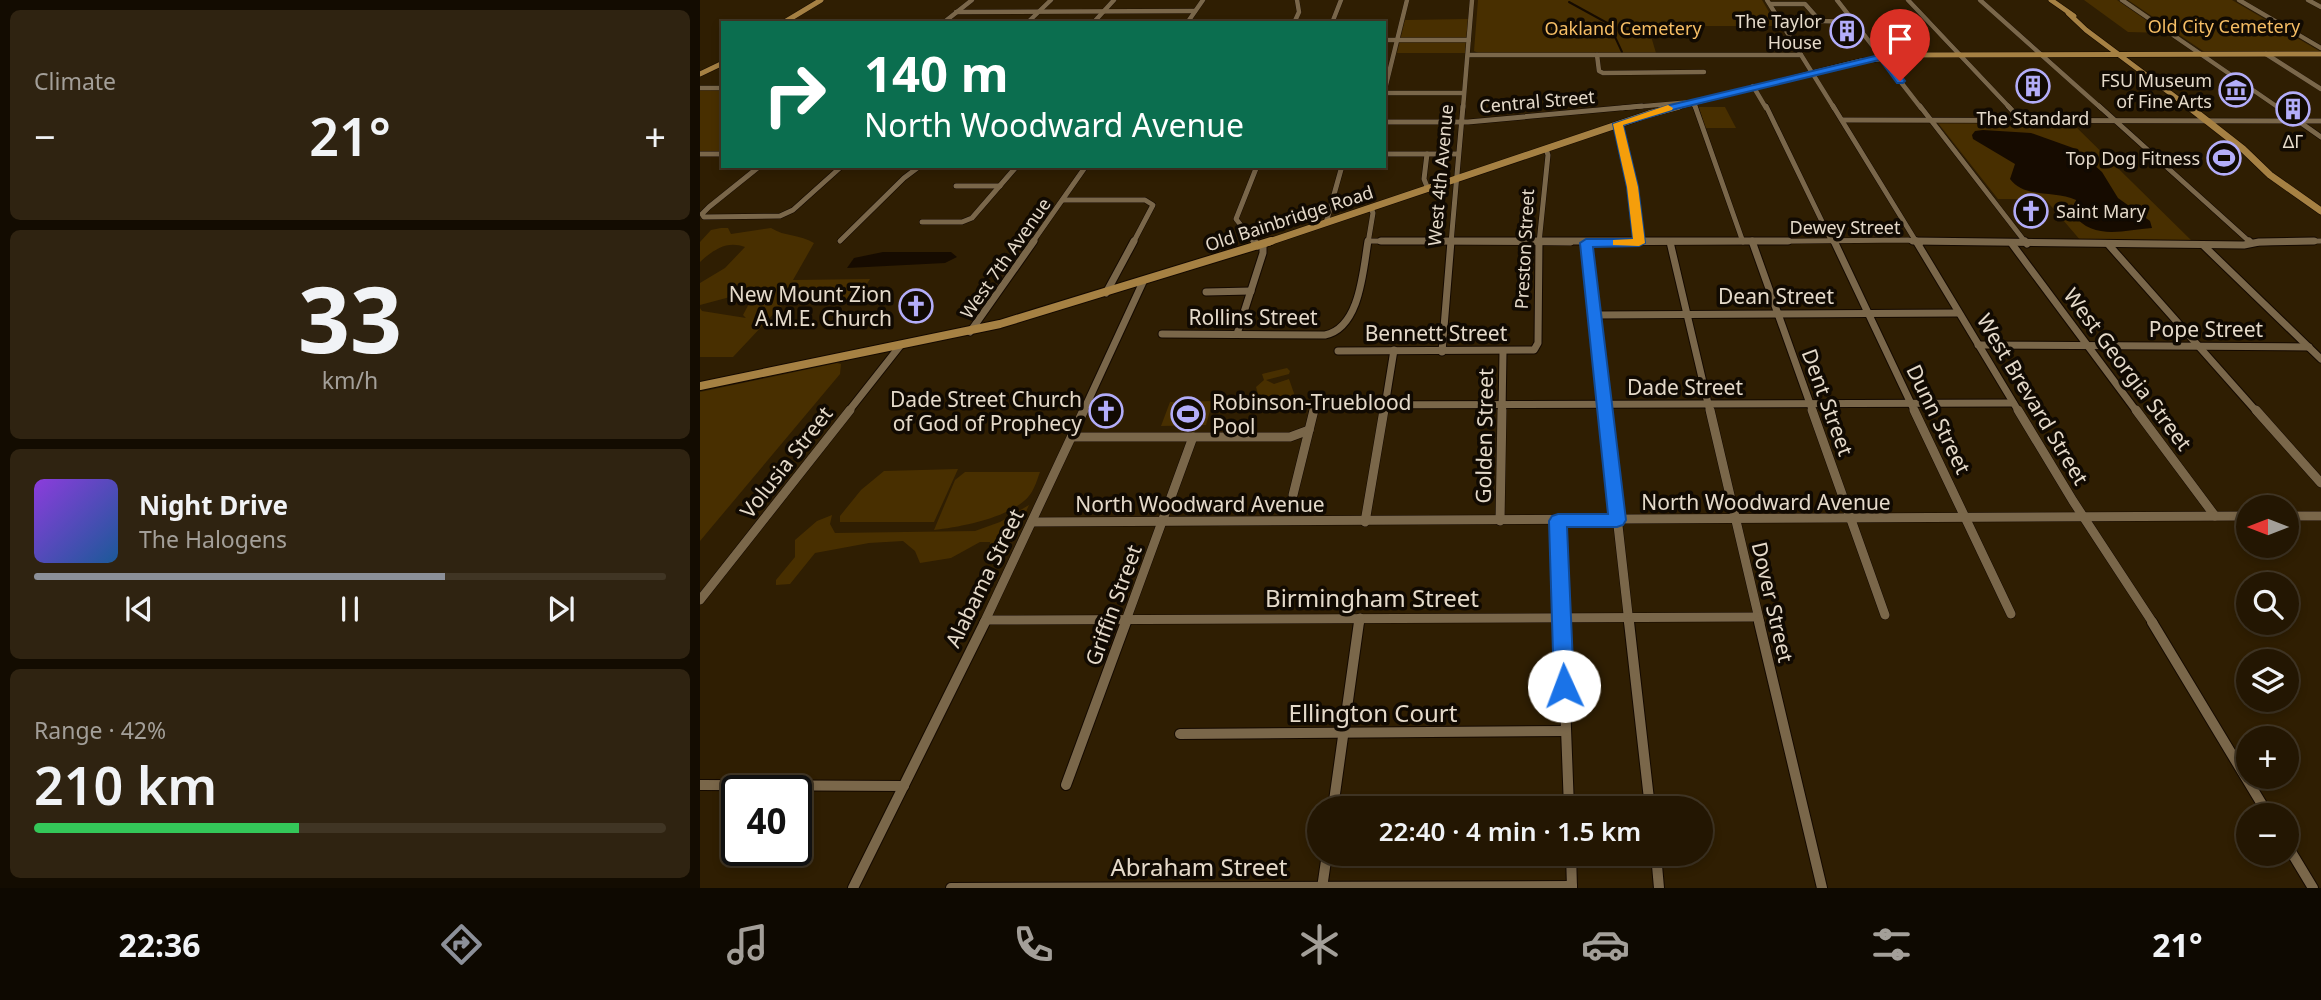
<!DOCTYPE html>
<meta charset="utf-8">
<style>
:root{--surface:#231602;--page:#2f2311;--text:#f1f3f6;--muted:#a39f99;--line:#403524;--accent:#8c9099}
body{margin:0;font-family:"Noto Sans",sans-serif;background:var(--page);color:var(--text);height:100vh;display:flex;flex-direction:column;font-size:26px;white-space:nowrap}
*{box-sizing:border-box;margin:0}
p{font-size:23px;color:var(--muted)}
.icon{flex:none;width:38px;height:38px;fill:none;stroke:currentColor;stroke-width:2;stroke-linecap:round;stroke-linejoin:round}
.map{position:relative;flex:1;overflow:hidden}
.details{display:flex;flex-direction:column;gap:10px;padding:10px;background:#130c01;width:700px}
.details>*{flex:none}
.guide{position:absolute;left:21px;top:21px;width:665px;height:147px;border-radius:0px;box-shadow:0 4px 10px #0003,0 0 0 2px var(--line);background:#0b6e4f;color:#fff;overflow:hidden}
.needle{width:46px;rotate:270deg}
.buttons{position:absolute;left:1536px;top:495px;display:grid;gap:14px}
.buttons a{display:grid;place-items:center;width:63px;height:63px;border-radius:50%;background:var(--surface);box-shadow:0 4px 10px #0003,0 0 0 2px var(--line);font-size:35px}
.speed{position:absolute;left:21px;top:775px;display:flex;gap:14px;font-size:35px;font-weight:700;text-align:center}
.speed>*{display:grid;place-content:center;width:91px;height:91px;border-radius:50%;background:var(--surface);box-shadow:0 4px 10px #0003,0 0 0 2px var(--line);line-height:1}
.speed .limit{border:4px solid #111;border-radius:10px;background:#fff;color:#111}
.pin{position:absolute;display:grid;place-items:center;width:60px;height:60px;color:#fff;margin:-72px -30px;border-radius:50% 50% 50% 0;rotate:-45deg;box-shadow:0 0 7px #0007}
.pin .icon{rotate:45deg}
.me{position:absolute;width:77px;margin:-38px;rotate:358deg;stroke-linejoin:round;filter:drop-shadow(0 0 5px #0008)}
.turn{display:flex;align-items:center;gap:24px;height:147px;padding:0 28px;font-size:32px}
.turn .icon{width:91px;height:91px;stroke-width:2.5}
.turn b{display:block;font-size:49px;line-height:60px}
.big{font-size:52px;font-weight:600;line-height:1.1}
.details .widget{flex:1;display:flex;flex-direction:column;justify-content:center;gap:10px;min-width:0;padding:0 24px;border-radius:10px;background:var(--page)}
.details .dial{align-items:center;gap:0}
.dial b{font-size:91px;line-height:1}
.song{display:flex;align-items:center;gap:21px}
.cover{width:84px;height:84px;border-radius:10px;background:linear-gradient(135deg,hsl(270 70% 55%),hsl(210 70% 35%))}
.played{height:7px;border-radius:4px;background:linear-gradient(90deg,var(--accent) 65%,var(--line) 65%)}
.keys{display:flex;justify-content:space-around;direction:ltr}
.heat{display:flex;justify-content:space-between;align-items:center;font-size:38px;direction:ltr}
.charge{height:10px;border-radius:5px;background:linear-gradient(90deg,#34c759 42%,var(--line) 0)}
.trip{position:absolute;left:607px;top:796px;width:406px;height:70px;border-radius:35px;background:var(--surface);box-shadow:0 4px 10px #0003,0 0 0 2px var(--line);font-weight:600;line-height:70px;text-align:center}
.tabs{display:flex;height:112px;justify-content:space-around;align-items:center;background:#0e0901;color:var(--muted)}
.tabs .icon{width:49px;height:49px}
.tabs .current{color:var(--accent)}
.tabs b{font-size:32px;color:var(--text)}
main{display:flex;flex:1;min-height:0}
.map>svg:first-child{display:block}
.green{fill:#482f00}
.water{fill:#160b00}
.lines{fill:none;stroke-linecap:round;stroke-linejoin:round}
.stream{stroke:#160b00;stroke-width:2}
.minor-far4-casing{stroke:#140900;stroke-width:5}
.minor-far3-casing{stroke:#140900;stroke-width:6}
.minor-far2-casing{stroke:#140900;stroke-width:9}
.minor-far1-casing{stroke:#140900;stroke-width:10}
.minor-casing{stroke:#140900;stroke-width:12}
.major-far2-casing{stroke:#140900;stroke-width:6}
.major-far1-casing{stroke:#140900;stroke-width:8}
.major-casing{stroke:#140900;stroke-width:10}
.minor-far4{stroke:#7a674a;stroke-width:4.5}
.minor-far3{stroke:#7a674a;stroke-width:5}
.minor-far2{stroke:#7a674a;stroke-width:7}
.minor-far1{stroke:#7a674a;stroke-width:9}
.minor{stroke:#7a674a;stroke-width:10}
.major-far2{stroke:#a68143;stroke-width:5}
.major-far1{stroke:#a68143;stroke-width:7}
.major{stroke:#a68143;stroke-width:8}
.route{fill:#1a73e8;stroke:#114b97;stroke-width:2}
.slow{fill:#f59e0b}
.labels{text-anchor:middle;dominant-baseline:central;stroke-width:7;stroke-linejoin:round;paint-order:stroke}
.far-poi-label{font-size:18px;fill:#e5daca;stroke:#110a02;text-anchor:end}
.far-park-label{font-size:18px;fill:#f6be65;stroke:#110a02}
.far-street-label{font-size:18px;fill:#e5daca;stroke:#110a02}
.poi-label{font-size:21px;fill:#e5daca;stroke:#110a02;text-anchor:end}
.street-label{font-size:21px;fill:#e5daca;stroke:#110a02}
.near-street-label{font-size:24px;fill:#e5daca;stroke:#110a02}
</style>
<main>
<section class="details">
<div class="widget"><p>Climate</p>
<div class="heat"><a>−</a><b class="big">21°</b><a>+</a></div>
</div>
<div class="widget dial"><b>33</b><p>km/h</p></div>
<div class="widget">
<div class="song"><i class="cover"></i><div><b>Night Drive</b><p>The Halogens</p></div></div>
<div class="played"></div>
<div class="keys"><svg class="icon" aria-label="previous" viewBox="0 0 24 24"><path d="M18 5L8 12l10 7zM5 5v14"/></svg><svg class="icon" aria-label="pause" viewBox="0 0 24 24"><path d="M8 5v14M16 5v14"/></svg><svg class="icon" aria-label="next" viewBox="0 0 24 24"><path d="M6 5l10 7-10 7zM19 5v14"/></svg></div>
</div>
<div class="widget"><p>Range · 42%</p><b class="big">210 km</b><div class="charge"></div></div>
</section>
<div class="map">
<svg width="1621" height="888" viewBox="0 0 1621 888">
<rect width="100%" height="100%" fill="#2f1e02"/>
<g class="green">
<path d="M778,0H1062L1077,26H948L956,53H778L774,51Z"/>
<path d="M1384,0H1417L1465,33L1428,32Z"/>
<path d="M1428,0H1532L1621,52L1506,53Z"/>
<path d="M768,19L765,53H697L705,20Z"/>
<rect x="0" y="90" width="23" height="63"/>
<path d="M999,107H1025L1036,128H1005Z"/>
<path d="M1238,123H1372L1493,242L1381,241L1345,199H1298Z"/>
<path d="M21,228H28L31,234L71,228C85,237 100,234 114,243L93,280L170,279L156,301L101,293L79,308L33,357H0V308L2,311L46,318L43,315L52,298L45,293L0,305V283L25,268L45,247C27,240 13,250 0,262V242L11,230Z"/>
<path d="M137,363L141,364L140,374L0,541V392Z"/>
<path d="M587,368L590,371L589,374L566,380L574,384L589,379L596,399L559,398L556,387L564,380L562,374Z"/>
<path d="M513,401L506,425L461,426L470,402Z"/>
<path d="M258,469L234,522H140V516L161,490L184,471Z"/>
<path d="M265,472H340C336,483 333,494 324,501C303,519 260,527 234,530L255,480Z"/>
<path d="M329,505C321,521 312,555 291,554L290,542H280L251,558L220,563L215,551L203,541L169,543L115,553L90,584L76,585V580L95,557V540L117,521L132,515L130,524L135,533L275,531L300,522Z"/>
</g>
<g class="water">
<path d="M1283,130L1331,133L1376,149L1402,172L1418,198L1450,221L1452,228C1424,230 1393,241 1373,214L1376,200C1355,190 1325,199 1310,179L1315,164L1273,139L1272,135L1275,131Z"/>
<path d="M183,252H251L257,257L245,263L147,268L154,258Z"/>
</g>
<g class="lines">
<path class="stream" d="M869,2L909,24L922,52"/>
<defs>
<g id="minor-far4">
<path d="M1067,0L1134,108"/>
<path d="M1137,0L1221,108"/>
<path d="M1208,0L1310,108"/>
<path d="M1280,0L1401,108"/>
<path d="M1422,0L1579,108"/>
<path d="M1539,0L1621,48"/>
<path d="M1608,0L1621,7"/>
<path d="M1070,4H1105L1120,21L1154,22"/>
<path d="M256,12L495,11"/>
<path d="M243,23L272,0"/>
<path d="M327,23L351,0"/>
<path d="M393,23L414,0"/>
<path d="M487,23L503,0"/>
<path d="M594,23L599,12L597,0"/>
<path d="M632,23L641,0"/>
<path d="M684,40H769"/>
<path d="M1566,54L1621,89"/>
<path d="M768,55H1101"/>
<path d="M897,55L899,71L903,73L1004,72"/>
<path d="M1053,86L1066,108"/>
<path d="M0,88H23"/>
<path d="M684,93L707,0"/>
<path d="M684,93H763"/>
<path d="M763,108L772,0"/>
<path d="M922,108L992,102L996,108"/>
</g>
<g id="minor-far3">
<path d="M995,106L1043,242"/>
<path d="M1066,106L1131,240"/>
<path d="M1133,106L1217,243"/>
<path d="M1220,106L1326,243"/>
<path d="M1308,106L1322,121"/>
<path d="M1399,106L1551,243"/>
<path d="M1577,106L1621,137"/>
<path d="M1142,120L1621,121"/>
<path d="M684,122H768L942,106"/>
<path d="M918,124L933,187L939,243"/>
<path d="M0,154H23"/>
<path d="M684,154H758"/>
<path d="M727,154L724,179L728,189"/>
<path d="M60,166L9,207L2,214L4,217L80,216L93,210L142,166"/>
<path d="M256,186H300"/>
<path d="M363,200H445L453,205L433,243"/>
<path d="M222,222H262L272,218L317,166"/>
<path d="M626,223L642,166"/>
<path d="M1133,240L1134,243"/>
<path d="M140,241L204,178L220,166"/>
<path d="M668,241L871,243"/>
<path d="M332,243L386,166"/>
<path d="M555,243L536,219L557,166"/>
<path d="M668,243L673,213L671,208"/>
<path d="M751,243L763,106"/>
<path d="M839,243L848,155L846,149"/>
<path d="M900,243L1208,240L1221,243"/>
<path d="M1555,243L1621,241"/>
</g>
<g id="minor-far2">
<path d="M554,241L558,246"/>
<path d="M681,241H1088"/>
<path d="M1052,241L1113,412"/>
<path d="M1134,241L1215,412"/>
<path d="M1213,241L1544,245L1559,242L1614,241"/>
<path d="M1216,241L1319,412"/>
<path d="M1325,241L1327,244"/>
<path d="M1549,241L1551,243"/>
<path d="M970,242L1010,412"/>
<path d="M886,243L905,412"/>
<path d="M1312,244L1437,412"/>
<path d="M1408,244L1557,412"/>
<path d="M1503,245L1621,359"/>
<path d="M506,292L551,291"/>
<path d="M406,293L434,241"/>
<path d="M895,315L1258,313"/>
<path d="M270,332L334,241"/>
<path d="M462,334L625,335C660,328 663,271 668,241"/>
<path d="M537,334L563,253V244"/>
<path d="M1278,345L1609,347"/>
<path d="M638,351L834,350L838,343L839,241"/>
<path d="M742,352L751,241"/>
<path d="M148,412L200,346"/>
<path d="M383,412L443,282"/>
<path d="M613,412L615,405L1313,403"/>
<path d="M684,412L694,350"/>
<path d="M802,412L803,352"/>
</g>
<g id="minor-far1">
<path d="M905,410L929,623"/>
<path d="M1010,410L1060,623"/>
<path d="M1112,410L1185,615"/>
<path d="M1214,410L1311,614"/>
<path d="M1318,410L1373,501L1453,623"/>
<path d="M1436,410L1515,516"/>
<path d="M1556,410L1621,483"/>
<path d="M372,437H590L609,430"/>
<path d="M593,495L614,410"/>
<path d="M1587,516H1621"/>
<path d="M800,521L802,410"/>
<path d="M858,521L862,623"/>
<path d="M332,522L1549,516"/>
<path d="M665,522L684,410"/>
<path d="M0,600L150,410"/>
<path d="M286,620L1058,617"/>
<path d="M284,623L384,410"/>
<path d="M425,623L493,437"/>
<path d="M659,623L660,618"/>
</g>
<g id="minor">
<path d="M862,622L869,808"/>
<path d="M929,622L950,808"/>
<path d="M1059,622L1122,888"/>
<path d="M1452,622L1569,816"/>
<path d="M480,734L866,731"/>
<path d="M0,785L204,786"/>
<path d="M366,785L426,622"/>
<path d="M633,808L659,622"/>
<path d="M1587,845L1613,888"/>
<path d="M871,854L872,888"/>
<path d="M956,854L959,888"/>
<path d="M153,888L285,622"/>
<path d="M251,888L872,886"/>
<path d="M622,888L627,854"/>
</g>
<g id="major-far2">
<path d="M1351,0L1374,16"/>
<path d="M1368,13L1386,30L1490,108"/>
<path d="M83,23L121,0"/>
<path d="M0,74L23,63"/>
<path d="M972,108L1161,61L1214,55L1621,54"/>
</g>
<g id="major-far1">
<path d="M1488,106L1543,149L1570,175L1621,211"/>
<path d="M566,243L949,114L979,106"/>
</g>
<path id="major" d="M0,386L300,324L571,241"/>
</defs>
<use href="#minor-far4" class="minor-far4-casing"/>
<use href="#minor-far3" class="minor-far3-casing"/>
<use href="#minor-far2" class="minor-far2-casing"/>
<use href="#minor-far1" class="minor-far1-casing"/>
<use href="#minor" class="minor-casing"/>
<use href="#major-far2" class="major-far2-casing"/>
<use href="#major-far1" class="major-far1-casing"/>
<use href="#major" class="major-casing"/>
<use href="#minor-far4" class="minor-far4"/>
<use href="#minor-far3" class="minor-far3"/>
<use href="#minor-far2" class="minor-far2"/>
<use href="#minor-far1" class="minor-far1"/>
<use href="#minor" class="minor"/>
<use href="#major-far2" class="major-far2"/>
<use href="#major-far1" class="major-far1"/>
<use href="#major" class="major"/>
</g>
<path class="route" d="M1175,56H1185L1205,81L1203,83H1197L1180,60L1175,61L976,109L923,125L938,187L945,243L939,246L893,247L926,520L923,525L917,527H867L874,686L871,692L864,695L857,692L854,686L849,521L852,516L858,514H908L880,243L886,239H933L927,187L913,124L970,105Z"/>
<path class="slow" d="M968,105L973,108L972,110L923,125L938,187L945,243L939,246L913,245V240L933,239L927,187L913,124Z"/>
<defs>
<symbol id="building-ring" viewBox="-11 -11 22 22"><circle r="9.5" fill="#110a02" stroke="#b3adf9" stroke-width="1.5"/><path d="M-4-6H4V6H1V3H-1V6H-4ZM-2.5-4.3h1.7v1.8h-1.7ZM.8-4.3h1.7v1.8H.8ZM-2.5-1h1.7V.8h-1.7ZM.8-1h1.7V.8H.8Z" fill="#b3adf9"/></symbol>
<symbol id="museum-ring" viewBox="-11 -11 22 22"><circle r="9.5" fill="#110a02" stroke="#b3adf9" stroke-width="1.5"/><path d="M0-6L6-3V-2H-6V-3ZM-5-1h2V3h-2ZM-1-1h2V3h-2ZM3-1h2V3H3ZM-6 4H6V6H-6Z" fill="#b3adf9"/></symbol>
<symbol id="stadium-ring" viewBox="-11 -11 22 22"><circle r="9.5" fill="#110a02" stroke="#b3adf9" stroke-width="1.5"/><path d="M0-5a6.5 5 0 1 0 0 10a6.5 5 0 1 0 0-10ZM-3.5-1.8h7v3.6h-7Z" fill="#b3adf9"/></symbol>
<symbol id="church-ring" viewBox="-11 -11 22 22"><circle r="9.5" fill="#110a02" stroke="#b3adf9" stroke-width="1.5"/><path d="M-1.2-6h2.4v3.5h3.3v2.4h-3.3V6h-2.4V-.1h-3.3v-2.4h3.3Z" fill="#b3adf9"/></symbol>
</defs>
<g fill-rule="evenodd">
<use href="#building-ring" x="1128" y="12" width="38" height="38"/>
<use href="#building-ring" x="1314" y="67" width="38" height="38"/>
<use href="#museum-ring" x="1517" y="71" width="38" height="38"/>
<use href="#building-ring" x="1574" y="90" width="38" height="38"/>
<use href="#stadium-ring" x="1505" y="139" width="38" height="38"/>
<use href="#church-ring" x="1312" y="192" width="38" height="38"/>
<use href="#church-ring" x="197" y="287" width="38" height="38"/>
<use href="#church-ring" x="387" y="392" width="38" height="38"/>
<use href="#stadium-ring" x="469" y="395" width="38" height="38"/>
</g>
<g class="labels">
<g class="far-poi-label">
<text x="1122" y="21">The Taylor<tspan x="1122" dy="21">House</tspan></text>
<text x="1512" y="80">FSU Museum<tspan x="1512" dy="21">of Fine Arts</tspan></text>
<text x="1333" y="118" text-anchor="middle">The Standard</text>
<text x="1593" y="141" text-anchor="middle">ΔΓ</text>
<text x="1500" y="158">Top Dog Fitness</text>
<text x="1356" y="211" text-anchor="start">Saint Mary</text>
</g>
<g class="far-park-label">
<text x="1524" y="26">Old City Cemetery</text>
<text x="923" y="28">Oakland Cemetery</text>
</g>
<g class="far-street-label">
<text transform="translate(837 101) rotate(-5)">Central Street</text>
<text transform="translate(740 175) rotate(-85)">West 4th Avenue</text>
<text transform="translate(589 218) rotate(-18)">Old Bainbridge Road</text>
<text x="1145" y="227">Dewey Street</text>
<text transform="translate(824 249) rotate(-87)">Preston Street</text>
<text transform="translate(305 258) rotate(-55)">West 7th Avenue</text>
</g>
<g class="poi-label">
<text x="192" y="294">New Mount Zion<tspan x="192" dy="24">A.M.E. Church</tspan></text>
<text x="382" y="399">Dade Street Church<tspan x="382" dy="24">of God of Prophecy</tspan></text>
<text x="512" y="402" text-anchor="start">Robinson-Trueblood<tspan x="512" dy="24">Pool</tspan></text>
</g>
<g class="street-label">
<text x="1076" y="296">Dean Street</text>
<text x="553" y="317">Rollins Street</text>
<text x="1506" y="329">Pope Street</text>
<text x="736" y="333">Bennett Street</text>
<text transform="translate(1428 369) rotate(53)">West Georgia Street</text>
<text x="985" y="387">Dade Street</text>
<text transform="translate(1333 399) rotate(59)">West Brevard Street</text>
<text transform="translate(1128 402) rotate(70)">Dent Street</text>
<text transform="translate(1239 419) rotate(64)">Dunn Street</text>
<text transform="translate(784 436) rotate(-89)">Golden Street</text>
<text transform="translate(86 462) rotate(-52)">Volusia Street</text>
<text x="1066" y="502">North Woodward Avenue</text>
<text x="500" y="504">North Woodward Avenue</text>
<text transform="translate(284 578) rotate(-64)">Alabama Street</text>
<text transform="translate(1073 602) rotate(77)">Dover Street</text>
<text transform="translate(413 605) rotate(-70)">Griffin Street</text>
</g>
<g class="near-street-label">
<text x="672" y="597">Birmingham Street</text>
<text x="673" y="712">Ellington Court</text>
<text x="499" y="866">Abraham Street</text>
</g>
</g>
</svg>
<div class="buttons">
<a><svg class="needle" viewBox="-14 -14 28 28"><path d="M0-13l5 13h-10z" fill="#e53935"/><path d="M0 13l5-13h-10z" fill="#a39f99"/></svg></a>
<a><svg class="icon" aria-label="search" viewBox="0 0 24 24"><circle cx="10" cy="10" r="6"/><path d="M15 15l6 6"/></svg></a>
<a><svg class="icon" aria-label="layers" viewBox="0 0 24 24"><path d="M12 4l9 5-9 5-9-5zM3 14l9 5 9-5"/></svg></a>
<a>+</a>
<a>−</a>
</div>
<div class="speed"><div class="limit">40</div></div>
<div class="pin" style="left:1200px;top:81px;background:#d93025"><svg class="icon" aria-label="arrive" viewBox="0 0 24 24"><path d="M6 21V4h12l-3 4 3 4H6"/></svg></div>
<svg class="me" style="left:864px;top:686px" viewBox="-20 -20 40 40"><circle r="19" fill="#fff"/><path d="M0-13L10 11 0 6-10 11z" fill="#1a73e8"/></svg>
<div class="trip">22:40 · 4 min · 1.5 km</div>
<div class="guide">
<div class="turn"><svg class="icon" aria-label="right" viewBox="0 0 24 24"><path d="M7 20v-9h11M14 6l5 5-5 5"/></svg><div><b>140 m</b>North Woodward Avenue</div></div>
</div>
</div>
</main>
<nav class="tabs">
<b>22:36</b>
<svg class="icon current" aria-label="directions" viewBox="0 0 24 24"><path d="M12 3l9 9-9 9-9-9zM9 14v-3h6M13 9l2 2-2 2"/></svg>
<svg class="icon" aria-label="music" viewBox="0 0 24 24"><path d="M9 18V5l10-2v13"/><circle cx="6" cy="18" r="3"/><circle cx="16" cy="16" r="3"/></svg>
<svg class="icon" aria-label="phone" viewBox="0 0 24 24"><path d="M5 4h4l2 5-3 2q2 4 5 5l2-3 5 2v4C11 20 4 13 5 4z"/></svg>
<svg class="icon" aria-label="climate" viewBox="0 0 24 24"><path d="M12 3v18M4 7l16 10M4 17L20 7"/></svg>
<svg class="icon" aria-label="car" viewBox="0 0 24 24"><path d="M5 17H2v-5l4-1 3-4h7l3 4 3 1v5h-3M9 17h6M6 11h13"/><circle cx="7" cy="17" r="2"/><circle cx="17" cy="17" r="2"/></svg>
<svg class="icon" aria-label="filters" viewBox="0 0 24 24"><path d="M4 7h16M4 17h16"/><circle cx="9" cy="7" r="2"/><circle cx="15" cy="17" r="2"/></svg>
<b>21°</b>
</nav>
